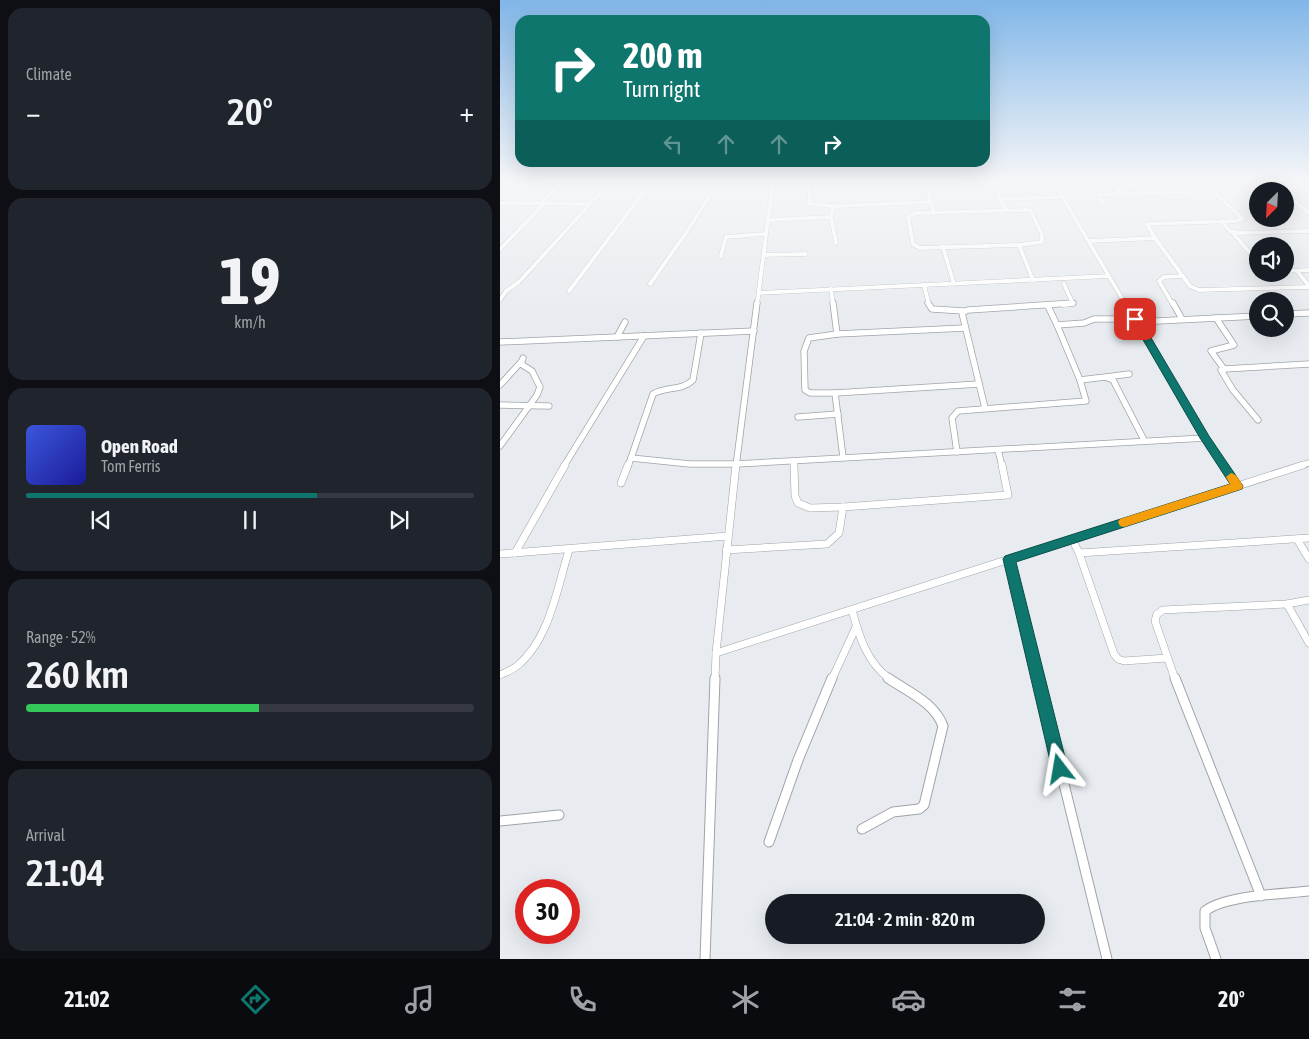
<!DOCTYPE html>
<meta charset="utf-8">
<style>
:root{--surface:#171b24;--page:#20242c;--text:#f1f3f6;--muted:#9ea1a6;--line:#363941;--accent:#0f766e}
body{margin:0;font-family:"Asap Condensed",sans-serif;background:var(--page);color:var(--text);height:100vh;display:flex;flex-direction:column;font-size:19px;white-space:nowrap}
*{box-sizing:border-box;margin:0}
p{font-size:16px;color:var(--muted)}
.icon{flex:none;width:28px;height:28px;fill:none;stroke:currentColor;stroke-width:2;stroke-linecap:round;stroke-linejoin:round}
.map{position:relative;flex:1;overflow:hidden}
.drawer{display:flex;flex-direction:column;gap:8px;padding:8px;background:#0d0f14;width:500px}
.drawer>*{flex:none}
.top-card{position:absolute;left:15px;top:15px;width:475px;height:152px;border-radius:15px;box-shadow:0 5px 20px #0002;background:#0f766e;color:#fff;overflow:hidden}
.needle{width:32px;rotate:204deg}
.buttons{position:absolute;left:749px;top:182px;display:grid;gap:10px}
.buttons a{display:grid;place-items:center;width:45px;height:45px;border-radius:50%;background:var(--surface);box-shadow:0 5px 20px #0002;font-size:25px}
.speed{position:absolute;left:15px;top:879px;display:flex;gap:10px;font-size:25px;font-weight:700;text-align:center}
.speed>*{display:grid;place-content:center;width:65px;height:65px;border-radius:50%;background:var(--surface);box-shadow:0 5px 20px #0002;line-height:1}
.speed .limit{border:8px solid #d22;background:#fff;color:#111}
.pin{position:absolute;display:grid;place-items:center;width:42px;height:42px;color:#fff;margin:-21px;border-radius:10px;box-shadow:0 2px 8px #0006}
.me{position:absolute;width:55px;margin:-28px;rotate:346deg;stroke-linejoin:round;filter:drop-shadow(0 0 4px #0008)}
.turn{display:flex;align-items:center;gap:18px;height:105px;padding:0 25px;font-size:22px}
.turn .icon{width:65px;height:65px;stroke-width:2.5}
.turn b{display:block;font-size:35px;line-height:42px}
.lanes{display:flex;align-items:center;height:48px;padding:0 25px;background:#0003;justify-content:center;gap:25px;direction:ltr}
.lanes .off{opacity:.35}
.big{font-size:38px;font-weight:600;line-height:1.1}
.drawer .tile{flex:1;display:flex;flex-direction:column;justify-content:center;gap:8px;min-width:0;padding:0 18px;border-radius:15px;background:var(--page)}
.drawer .dial{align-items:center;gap:0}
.dial b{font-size:65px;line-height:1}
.song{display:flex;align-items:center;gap:15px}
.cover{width:60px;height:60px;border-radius:8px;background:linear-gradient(135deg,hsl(230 70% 55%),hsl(240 70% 35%))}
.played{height:5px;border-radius:2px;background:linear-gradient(90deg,var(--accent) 65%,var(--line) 65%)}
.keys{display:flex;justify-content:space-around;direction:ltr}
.heat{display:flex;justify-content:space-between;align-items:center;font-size:28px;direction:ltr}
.charge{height:8px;border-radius:4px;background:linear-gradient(90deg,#34c759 52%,var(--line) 0)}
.trip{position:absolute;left:265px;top:894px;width:280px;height:50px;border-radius:25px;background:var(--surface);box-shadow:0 5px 20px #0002;font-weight:600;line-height:50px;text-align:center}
.dock{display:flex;height:80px;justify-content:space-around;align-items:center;background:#090b0e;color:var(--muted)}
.dock .icon{width:35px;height:35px}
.dock .selected{color:var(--accent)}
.dock b{font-size:22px;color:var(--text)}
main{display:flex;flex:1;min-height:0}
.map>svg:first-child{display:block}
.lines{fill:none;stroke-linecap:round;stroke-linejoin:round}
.minor-far3-casing{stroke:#9fa3a7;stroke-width:4.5}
.minor-far2-casing{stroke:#9fa3a7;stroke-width:7}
.minor-far1-casing{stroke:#9fa3a7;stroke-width:8}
.minor-casing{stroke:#9fa3a7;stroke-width:11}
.minor-far3{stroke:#fff;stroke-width:4}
.minor-far2{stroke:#fff;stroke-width:5.5}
.minor-far1{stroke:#fff;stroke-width:7}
.minor{stroke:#fff;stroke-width:9}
.route{fill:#0f766e;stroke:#0a4d48}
.slow{fill:#f59e0b}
</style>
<main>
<section class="drawer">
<div class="tile"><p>Climate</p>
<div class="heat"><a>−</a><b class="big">20°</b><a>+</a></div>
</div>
<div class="tile dial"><b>19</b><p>km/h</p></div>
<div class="tile">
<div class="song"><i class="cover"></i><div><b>Open Road</b><p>Tom Ferris</p></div></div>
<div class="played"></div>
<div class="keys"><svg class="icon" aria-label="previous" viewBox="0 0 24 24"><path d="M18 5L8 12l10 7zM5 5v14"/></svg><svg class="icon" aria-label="pause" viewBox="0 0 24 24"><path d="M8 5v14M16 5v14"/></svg><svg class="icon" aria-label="next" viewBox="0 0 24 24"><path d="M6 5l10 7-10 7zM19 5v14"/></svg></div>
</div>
<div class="tile"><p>Range · 52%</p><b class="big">260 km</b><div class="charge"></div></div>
<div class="tile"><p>Arrival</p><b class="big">21:04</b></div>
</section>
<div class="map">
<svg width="809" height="959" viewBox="0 0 809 959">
<rect width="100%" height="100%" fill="#e8ecf0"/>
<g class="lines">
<defs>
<g id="minor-far3">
<path d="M309,181L310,204L334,206"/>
<path d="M425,181L434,213"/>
<path d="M492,181L500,199"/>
<path d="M553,181L626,305"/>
<path d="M612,181L621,193L625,194L713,191L743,219L735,221L647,224L655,238"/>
<path d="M649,181L659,193"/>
<path d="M683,181L693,191"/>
<path d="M232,191L237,181"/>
<path d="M782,191L780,189L782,188L809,186"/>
<path d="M785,193L809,213"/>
<path d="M0,203L88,204"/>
<path d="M41,203L63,181"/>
<path d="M604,203L598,195L622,193"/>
<path d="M506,210L500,199L562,197"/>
<path d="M527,210L531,211L542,235V242L519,245L420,248L413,244L408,217L416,213Z"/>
<path d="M331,217L333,208L337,206L431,202"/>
<path d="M269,220L331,217L336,243"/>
<path d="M721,221L730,231L739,233L809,231"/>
<path d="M732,232L758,262"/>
<path d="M589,241L655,238L690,286L699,290L809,287"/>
<path d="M519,245L533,280"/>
<path d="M443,247L454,284"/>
<path d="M0,249L45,203"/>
<path d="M264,255L306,254"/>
<path d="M221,256L226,237L265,234"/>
<path d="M785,271L809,270"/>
<path d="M797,271L809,286"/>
<path d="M150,284L186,233L219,181"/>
<path d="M424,285L429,305"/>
<path d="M331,289L333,305"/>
<path d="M69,291L152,181"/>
<path d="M259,293L609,276"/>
<path d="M0,300L6,291L19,282L111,181"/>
<path d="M257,305L273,181"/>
<path d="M563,305L573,304L564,284"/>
<path d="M673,305L659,281L664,277L683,276"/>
</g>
<g id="minor-far2">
<path d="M333,303L337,334"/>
<path d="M428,303L432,309L464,311"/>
<path d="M625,303L705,438L724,466"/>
<path d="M673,303L682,319"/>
<path d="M548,306L557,325"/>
<path d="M785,314L809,313"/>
<path d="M716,318L734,345L711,351L724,369L721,370L733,390L758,420"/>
<path d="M637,322L758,316"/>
<path d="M201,333L193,380C182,391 166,386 153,394L131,458L190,464H236L705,438"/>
<path d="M117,337L125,322"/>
<path d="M0,342L254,331"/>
<path d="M724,369L809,364"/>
<path d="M606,377L629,374"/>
<path d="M580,380L605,377L613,380L644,440"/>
<path d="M0,385L21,362"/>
<path d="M335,393H310L305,390L304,351L309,338L337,334L465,328"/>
<path d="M0,405L49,406"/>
<path d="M485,408L462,313L468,310L573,303"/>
<path d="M298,417L338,414"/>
<path d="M0,446L37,395L40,387L32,371L21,364L23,358"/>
<path d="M498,450L502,466"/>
<path d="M457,452L452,418L458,411L586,401L580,380L557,325L584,323L594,319H635"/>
<path d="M343,457L335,393L479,384"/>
<path d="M294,462V466"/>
<path d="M64,466L144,336"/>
<path d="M128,466L131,458"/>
<path d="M236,466L257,303"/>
<path d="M799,466L809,463"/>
</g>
<g id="minor-far1">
<path d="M294,465L295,496L298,503L310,508L343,507"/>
<path d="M724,465L738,486"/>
<path d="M121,483L128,465"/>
<path d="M572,539L579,553L809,538"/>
<path d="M797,539L809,559"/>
<path d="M226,550L327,544L339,533L343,507L508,495L502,465"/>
<path d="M15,553L65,465"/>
<path d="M579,553L614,654L618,659L624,661L667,658"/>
<path d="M0,554L228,536"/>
<path d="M509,559L538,679"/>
<path d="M787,604L809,643"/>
<path d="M352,610C359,636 367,663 390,679"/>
<path d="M216,653L803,465"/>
<path d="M0,675C6,672 12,670 17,666C50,639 57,588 69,550"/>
<path d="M215,679L216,653L236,465"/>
<path d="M332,679L356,627"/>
<path d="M675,679L655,621L657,614L663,610L787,604L809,600"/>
</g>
<g id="minor">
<path d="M538,678L607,959"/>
<path d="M675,678L761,896"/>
<path d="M0,821L59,815"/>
<path d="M362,829L393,812L419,809L424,805L443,726C434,702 408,692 388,678"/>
<path d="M269,842L298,760L332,678"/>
<path d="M205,959L215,678"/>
<path d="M716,959L705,928V911C726,895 782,894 809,891"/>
</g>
</defs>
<use href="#minor-far3" class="minor-far3-casing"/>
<use href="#minor-far2" class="minor-far2-casing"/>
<use href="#minor-far1" class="minor-far1-casing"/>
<use href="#minor" class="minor-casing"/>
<use href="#minor-far3" class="minor-far3"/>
<use href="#minor-far2" class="minor-far2"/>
<use href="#minor-far1" class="minor-far1"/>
<use href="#minor" class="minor"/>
</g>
<linearGradient id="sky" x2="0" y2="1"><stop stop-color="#81b6e8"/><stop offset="0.57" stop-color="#f5f6f8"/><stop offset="1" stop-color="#f5f6f8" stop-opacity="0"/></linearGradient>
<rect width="809" height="316" fill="url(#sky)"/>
<path class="route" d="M635,316L640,319L709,436L743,486L742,489L516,562L568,769L566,774L560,777L555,774L552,769L503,559L505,556L730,484L700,438L631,319Z"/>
<path class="slow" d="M731,473C737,474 740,481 743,486L742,489L624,527L620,526L618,522L620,519L730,484L726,477Z"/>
</svg>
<div class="buttons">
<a><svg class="needle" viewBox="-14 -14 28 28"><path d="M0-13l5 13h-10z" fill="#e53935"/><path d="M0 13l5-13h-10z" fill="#9ea1a6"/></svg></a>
<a><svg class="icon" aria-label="sound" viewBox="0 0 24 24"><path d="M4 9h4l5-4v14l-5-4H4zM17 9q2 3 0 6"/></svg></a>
<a><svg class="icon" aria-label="search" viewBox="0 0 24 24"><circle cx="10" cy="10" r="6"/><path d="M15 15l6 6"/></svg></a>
</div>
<div class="speed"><div class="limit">30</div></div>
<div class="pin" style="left:635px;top:319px;background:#d93025"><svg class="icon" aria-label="arrive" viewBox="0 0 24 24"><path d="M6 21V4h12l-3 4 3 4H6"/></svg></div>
<svg class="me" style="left:560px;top:769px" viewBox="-20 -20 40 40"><path d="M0-17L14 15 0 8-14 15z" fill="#0f766e" stroke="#fff" stroke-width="4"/></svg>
<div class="trip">21:04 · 2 min · 820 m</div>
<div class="top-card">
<div class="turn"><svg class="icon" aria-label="right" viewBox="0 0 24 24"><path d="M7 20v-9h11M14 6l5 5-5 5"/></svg><div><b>200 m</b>Turn right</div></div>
<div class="lanes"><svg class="icon off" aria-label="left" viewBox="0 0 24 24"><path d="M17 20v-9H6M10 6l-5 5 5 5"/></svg><svg class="icon off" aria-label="ahead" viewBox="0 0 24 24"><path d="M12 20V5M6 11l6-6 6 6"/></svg><svg class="icon off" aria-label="ahead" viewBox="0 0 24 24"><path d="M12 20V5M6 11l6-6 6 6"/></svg><svg class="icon" aria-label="right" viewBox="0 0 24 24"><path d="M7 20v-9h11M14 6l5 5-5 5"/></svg></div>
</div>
</div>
</main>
<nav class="dock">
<b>21:02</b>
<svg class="icon selected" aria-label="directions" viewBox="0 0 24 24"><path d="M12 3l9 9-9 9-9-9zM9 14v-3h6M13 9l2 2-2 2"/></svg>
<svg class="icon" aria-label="music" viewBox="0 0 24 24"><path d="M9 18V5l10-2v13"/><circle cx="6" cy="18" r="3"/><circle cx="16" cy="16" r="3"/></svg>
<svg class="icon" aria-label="phone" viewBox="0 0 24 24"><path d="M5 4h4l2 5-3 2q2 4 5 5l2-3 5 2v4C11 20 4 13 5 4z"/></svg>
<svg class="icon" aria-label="climate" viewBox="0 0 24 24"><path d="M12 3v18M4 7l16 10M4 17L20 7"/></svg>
<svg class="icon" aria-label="car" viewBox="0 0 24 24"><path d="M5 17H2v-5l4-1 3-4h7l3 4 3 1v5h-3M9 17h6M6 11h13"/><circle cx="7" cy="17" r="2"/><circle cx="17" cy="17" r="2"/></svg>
<svg class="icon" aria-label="filters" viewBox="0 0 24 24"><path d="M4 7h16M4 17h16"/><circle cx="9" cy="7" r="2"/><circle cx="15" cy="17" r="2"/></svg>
<b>20°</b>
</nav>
